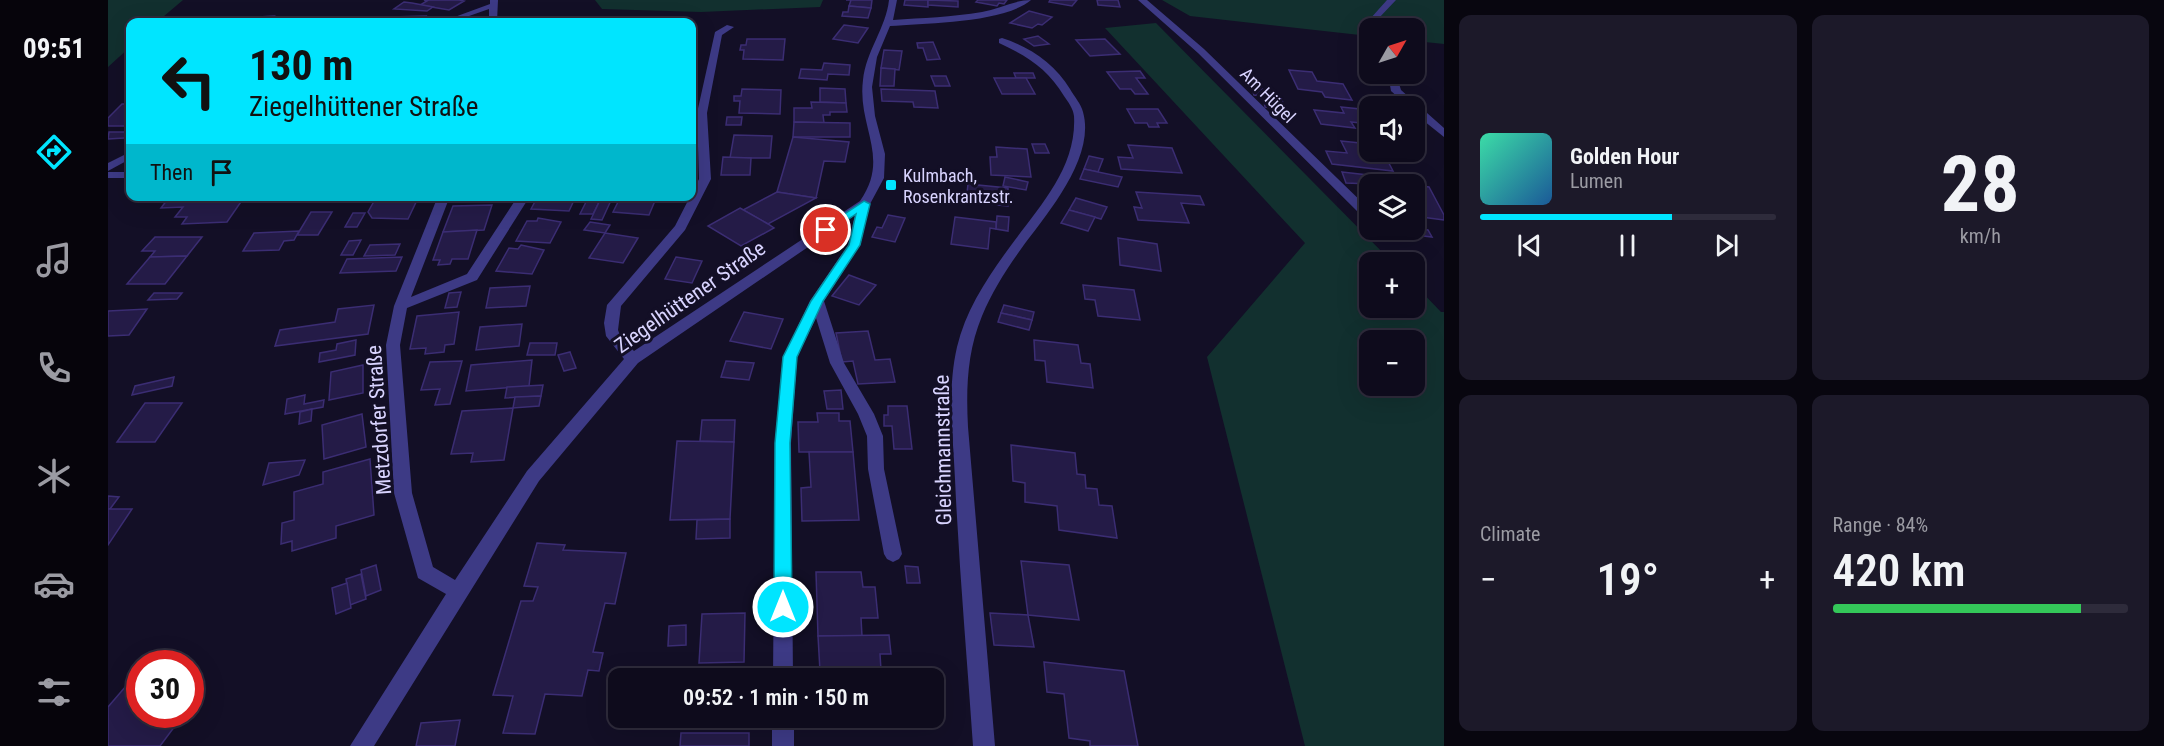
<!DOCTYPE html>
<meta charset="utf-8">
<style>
:root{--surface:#0e0b1c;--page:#1c1929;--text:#f1f3f6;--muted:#9b9ba3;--line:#2e2b3b;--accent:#00e5ff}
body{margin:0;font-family:"Roboto Condensed",sans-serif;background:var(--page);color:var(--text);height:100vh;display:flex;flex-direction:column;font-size:22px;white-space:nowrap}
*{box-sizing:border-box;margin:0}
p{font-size:20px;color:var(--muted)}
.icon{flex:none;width:33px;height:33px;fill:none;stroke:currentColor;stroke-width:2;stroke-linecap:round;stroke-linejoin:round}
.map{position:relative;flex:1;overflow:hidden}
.details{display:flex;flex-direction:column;gap:15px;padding:15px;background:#08060f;width:720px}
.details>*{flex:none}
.top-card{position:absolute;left:18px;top:18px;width:570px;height:183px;border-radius:12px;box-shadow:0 6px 24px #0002,0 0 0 2px var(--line);background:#00e5ff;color:#111;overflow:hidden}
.needle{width:39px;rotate:51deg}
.fabs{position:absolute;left:1251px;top:18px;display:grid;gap:12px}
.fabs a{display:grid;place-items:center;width:66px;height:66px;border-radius:12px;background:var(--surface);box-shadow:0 6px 24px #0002,0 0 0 2px var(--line);font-size:30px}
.speed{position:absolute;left:18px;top:650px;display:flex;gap:12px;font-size:30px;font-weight:700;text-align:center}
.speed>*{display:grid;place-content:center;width:78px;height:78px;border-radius:50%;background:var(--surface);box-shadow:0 6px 24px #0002,0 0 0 2px var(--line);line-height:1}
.speed .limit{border:9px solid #d22;background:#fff;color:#111}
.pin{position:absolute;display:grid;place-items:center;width:51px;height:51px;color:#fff;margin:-26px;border:3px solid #fff;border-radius:50%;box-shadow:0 2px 6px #0007}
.me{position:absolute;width:66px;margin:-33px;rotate:0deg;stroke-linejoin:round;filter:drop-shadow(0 0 4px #0008)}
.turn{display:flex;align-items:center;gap:21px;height:126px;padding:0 24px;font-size:27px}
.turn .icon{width:78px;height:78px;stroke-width:2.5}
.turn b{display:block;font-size:42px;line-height:51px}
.then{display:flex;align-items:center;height:57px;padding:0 24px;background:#0003;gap:12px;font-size:22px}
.big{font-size:45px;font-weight:600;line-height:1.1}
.details .card{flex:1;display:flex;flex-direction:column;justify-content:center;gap:9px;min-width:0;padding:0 21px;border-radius:12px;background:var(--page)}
.details .dial{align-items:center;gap:0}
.dial b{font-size:78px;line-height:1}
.song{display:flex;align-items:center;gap:18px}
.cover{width:72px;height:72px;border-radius:9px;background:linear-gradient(135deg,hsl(160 70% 55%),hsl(210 70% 35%))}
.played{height:6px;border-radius:3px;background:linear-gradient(90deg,var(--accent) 65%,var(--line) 65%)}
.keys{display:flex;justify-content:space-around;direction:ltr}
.heat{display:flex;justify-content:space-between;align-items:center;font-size:33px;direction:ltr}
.charge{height:9px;border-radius:4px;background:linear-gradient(90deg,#34c759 84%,var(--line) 0)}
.details .tiles{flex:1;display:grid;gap:15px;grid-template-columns:repeat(2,1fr)}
.trip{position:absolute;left:500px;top:668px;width:336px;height:60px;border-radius:12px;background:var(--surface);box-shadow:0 6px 24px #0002,0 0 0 2px var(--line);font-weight:600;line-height:60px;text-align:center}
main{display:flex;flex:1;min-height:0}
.dock{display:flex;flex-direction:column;width:108px;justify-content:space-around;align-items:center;background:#06040b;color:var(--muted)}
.dock .icon{width:42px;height:42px}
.dock .active{color:var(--accent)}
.dock b{font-size:27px;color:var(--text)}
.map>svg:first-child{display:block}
.green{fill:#12302f;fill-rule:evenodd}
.building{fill:#241b47;stroke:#3b2d73;stroke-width:1.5}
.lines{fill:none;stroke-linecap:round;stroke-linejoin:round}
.minor{fill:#3d3a85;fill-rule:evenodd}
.route{fill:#00e5ff;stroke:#0095a6;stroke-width:1.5}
.poi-dot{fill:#00e5ff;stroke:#130f26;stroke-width:2}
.labels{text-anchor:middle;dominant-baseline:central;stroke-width:6;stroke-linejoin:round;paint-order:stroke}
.far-street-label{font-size:18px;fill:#d9d4ff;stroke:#130f26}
.far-poi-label{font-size:18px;fill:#d9d4ff;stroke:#130f26;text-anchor:start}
.street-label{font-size:21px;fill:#d9d4ff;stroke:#130f26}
</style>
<main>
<nav class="dock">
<b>09:51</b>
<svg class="icon active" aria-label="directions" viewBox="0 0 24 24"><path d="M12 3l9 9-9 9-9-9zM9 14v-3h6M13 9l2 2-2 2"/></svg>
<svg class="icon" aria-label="music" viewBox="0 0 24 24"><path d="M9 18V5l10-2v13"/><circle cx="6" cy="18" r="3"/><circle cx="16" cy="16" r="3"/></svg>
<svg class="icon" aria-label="phone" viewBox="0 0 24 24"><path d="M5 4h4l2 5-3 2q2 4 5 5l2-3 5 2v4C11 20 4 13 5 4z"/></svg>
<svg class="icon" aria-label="climate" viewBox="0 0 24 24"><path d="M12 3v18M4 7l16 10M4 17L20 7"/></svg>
<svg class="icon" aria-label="car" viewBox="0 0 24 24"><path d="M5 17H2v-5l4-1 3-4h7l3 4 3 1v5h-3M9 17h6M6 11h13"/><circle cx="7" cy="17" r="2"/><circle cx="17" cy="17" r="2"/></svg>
<svg class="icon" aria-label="filters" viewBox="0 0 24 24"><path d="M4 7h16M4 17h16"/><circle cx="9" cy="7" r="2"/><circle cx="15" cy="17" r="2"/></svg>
</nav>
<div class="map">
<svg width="1336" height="746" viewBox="0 0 1336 746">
<rect width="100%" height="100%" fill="#130f26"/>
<g class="green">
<path d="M0,0H75L49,22H22V47L0,67Z"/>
<path d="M487,0H715L712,7L593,12L494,9Z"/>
<path d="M1054,0H1336V44L1307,41L1306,28H1262L1261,36L1082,16Z"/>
<path d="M1048,23L1284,262H1262V308H1306L1307,285L1333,312H1336V746H1197L1099,357L1197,243L997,28ZM1262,340H1306V386H1262Z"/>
</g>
<g class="building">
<path d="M316,0H351L356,1L341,10L312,5L319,1Z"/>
<path d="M738,0H764L763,8L741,6L743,0Z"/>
<path d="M797,0H820V7L796,5Z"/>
<path d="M820,0L850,1V7L820,5Z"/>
<path d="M870,0H899L896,4L891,3L889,6L868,2Z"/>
<path d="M942,0H969L964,6L941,2Z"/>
<path d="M989,0H1010L1012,7L990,5Z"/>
<path d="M296,2L304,3L325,7L319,11L286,9Z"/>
<path d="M741,6L763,8L760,18L734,16L735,12H740Z"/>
<path d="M921,11L944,17L934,25L930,24L924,28L902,23Z"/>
<path d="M166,16L160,22H144L150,17Z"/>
<path d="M318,16L314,22H279L283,17Z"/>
<path d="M456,19H488L487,22H455Z"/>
<path d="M109,20H140L136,22H106Z"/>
<path d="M736,25L760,28L750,43L725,39Z"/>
<path d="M930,36L941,44L926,46L916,39Z"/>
<path d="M639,39H677L675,60L635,59L636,50H632L633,45H638Z"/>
<path d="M997,39L1012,54L982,56L968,40Z"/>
<path d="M825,42L832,59L819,60L815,48H810L809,43Z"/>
<path d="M776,50L794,51L791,70L773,68Z"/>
<path d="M716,63L742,65L741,75L720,74L719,80L691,78L693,69L714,70Z"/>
<path d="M773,68L787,69L786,86H772Z"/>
<path d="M1181,70L1204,72L1209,81L1235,84L1244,100L1217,97L1214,92L1190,89Z"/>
<path d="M1032,71L1037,78H1028L1040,94H1027L1023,89H1012L999,72Z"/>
<path d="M906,73H925L927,78H908Z"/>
<path d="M823,76H838L842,86H827Z"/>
<path d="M886,78H918L927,94H894Z"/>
<path d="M712,88L737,89L738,103L712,102Z"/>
<path d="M1144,88L1163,90L1165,97L1146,95Z"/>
<path d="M634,89L673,90L672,114L631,113L632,101H626V96H633Z"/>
<path d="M773,89L827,91L830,108L806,107L805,102L774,101Z"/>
<path d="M1155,96L1174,99L1176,110L1157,107Z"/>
<path d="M703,102L738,103L739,112H722V115H715L716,123L686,122V108H704Z"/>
<path d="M14,104H22V126H0V118Z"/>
<path d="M1233,107L1262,110V124L1243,122L1247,128L1213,124L1206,110L1236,113Z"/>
<path d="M1019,109H1050L1059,123H1049L1051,127H1041L1039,123H1027Z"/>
<path d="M619,117H634L633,125H618Z"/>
<path d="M686,122L742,123V137H685Z"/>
<path d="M22,132L16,138L0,139L1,132Z"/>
<path d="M626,135L664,136L662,158H622Z"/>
<path d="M685,137L741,142L737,162L716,161L708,198L669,192Z"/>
<path d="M1233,141L1262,144V152H1275L1285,171L1224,164L1218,151L1239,153Z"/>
<path d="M924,144H937L941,153H927Z"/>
<path d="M1020,145L1064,148L1074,173L1013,169L1010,157L1025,158Z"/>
<path d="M888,147L919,149L923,177L883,175L882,157H889Z"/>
<path d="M981,156L995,159L990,172L976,169Z"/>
<path d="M615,157L643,158L642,175H613Z"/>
<path d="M976,169L1014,177L1010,187L972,179Z"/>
<path d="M1234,172L1260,175L1263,184L1238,183Z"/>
<path d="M897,177L920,182L918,190L895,186Z"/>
<path d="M860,184L900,188V206L867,203V193H859Z"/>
<path d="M1306,185L1321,187L1336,215V220L1306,216Z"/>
<path d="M669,192L708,198L660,224L635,210Z"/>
<path d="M1028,192L1092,196L1096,205L1073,203L1081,223L1030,220L1026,207L1034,208Z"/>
<path d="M62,196H137L119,222L74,224L79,217H67L75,207L53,208Z"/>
<path d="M269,196H311L300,219L264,218L260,212Z"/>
<path d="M430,196H468L461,211L423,209Z"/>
<path d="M481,196H494L485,214H472Z"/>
<path d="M494,196H505L494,220L483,219Z"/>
<path d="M513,196H549L541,215L505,212Z"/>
<path d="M968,198L999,207L993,219L961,210Z"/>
<path d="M384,205L376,230L335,232L345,206Z"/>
<path d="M632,208L660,224L666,228L633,246L600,226Z"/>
<path d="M961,210L987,217L980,231L953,223Z"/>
<path d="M203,212H224L210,235H189Z"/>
<path d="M245,213H257L249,227H237Z"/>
<path d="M780,215L797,218L787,242L764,237L769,227L774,228Z"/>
<path d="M889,216L901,217L900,231L888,229Z"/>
<path d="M847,217L888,222V229L882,228L880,249L843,244Z"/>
<path d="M430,218L453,222L442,243L408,241L419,221H429Z"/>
<path d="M482,222L502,225L497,233L476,230Z"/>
<path d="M1306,228L1320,230L1324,237L1299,234L1296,230Z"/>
<path d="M369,230L360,259H344L342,264L330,265L332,260H325L335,232Z"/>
<path d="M191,231L186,240L176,241L171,250L135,251L146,233Z"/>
<path d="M497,233L530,238L515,263L481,258Z"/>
<path d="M47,237H94L79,256L42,257L47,251H34Z"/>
<path d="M1010,238L1049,244L1053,271L1012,265Z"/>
<path d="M253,240L245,255H233L241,241Z"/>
<path d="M292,244L287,255L256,256L262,245Z"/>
<path d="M413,245L436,250L424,274L388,271L401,248L410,249Z"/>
<path d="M79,256L57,284H19L42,257Z"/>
<path d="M294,257L288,271L232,273L239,259Z"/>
<path d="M568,257L594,261L584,283L557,279Z"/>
<path d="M741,275L768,285L751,305L724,296Z"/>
<path d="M975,285L1026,290L1032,320L990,316L987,300L977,299Z"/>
<path d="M422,286L418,306L378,308L382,288Z"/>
<path d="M353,292L349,307L337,308L341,293Z"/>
<path d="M46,293H74L69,299L40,300Z"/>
<path d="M266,305L260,334L167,346L172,330L227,322L230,309Z"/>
<path d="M896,305L926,312L924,320L893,313Z"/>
<path d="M39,309L21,335L0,336V311Z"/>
<path d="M351,312L346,344L337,345L336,352L317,354L318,348L302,349L309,316Z"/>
<path d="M636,312L675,319L663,349L622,341Z"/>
<path d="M893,313L924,320L921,330L890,322Z"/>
<path d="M414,324L411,346L368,350L372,327Z"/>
<path d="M760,331L767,360L782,359L787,382L750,384L745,361L734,362L728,333Z"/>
<path d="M248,340L247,355L211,362L212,353L228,350L229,344Z"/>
<path d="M926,340L970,345L973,363L982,364L985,388L939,382L937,361L927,360Z"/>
<path d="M422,343H449L447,355H419Z"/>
<path d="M462,352L468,368L456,371L450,355Z"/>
<path d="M424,360L421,386L358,391L363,365Z"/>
<path d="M354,361L342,404L327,405L332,389L313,390L322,362Z"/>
<path d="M618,361L646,363L641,380L613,377Z"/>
<path d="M255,365V393L221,400L223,372Z"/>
<path d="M66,377L64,386L24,395L27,386Z"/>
<path d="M435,385L433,396L397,398L399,387Z"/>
<path d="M733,390L735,409H719L716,391Z"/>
<path d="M197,395L196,404L216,400L215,407L177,414L179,399Z"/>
<path d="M433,396L431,406L405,408L407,397Z"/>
<path d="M37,403H74L47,442H9Z"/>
<path d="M780,406H799L804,449H786L784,426H776V415H780Z"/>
<path d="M405,408L396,460L363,462L365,453L343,454L354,411Z"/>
<path d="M204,409L203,421L191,424L192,412Z"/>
<path d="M709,413H731V421H742L745,452H691L690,422H710Z"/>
<path d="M254,414L258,447L216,459L214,425Z"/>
<path d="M594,420H627L626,442L592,441Z"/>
<path d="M569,441L626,442L622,519L562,520Z"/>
<path d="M903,445L967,453L969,474L977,475L978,488L989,489L991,505L1004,506L1009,538L951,530L949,506L917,502V483L905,481Z"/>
<path d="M701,452H745L751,520L694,521L693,488L703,487Z"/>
<path d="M262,459L266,515L228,526V538L184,551V541L173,544L174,523L186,520V492L215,484V472Z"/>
<path d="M197,460L191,475L155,485L161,463Z"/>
<path d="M0,496L11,497L2,509H0Z"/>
<path d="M0,509H24L0,545Z"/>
<path d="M622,519V538L588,539L589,520Z"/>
<path d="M429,543L457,545L455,550L518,553L507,604L497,603L485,652L495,653L491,671L480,670L474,696L437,694L427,734L395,733L405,696L385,695L413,601H425L430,587L416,586Z"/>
<path d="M913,561L961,565L971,620L920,615Z"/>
<path d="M268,565L273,590L258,596L253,570Z"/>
<path d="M797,566L810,567L812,583H799Z"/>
<path d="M708,572H753L755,587H767L770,618H753L754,636H710Z"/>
<path d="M253,574L258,599L242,605L238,579Z"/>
<path d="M239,583L243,608L228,614L224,588Z"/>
<path d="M637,613L636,662L591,663L594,614Z"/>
<path d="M882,613L920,615L926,647L886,645Z"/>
<path d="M578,625V645L560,646L561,626Z"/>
<path d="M781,635L783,654H772L773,670L712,671L710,636Z"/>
<path d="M936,662L1016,671L1030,746H982V741L961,738L956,694L939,692Z"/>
<path d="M24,679L32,681V714H76L52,746H0V707Z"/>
<path d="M352,720L347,746H308L313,723Z"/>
<path d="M573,733H641V746H572Z"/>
</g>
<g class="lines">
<g class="minor">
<path d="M382,0H390L389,22H381V9L344,22H333L382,4Z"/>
<path d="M781,0H789L785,20C814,18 844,17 874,12C890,9 907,0 923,0C896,23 818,23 782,26L769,57L764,87L767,116L777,154L776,178L762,204L752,245L716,301L736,363L766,414L775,436L776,469L794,554L791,559L785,562L779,559L776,554L760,469L759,436L750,414L722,363L708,318L689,357L683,443L685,678H665L667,443L675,357L702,301L740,245L747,215L530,363L431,481L266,746H242L338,594L310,578L286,493L278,345L286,306L330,196H342L303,297L359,274L410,196H422L369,280L299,308L292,345L304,493L325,567L347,580L419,471L516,359L498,336L496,323L499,305L567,226L591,179L589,113L607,32L619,25L626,27L614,35L599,113L603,179L577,230L513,306L510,330L513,338L526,351L752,201C783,157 749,127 755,80C758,51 778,28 781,0Z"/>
<path d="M1030,0H1039L1096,49L1262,210V221L1258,220L1090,53Z"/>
<path d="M1279,0H1288L1270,19L1275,28H1267L1262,19Z"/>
<path d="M894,38C922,47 947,64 962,89C966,96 973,104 975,112C988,158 938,215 913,249C898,270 884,292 874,316C859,352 858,389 860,427L887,746H865C859,657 851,568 847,479C845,435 839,390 849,347C858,309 881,275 904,244C932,206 969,167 966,116C965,108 960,102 956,96C940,69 919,56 891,43V39Z"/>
<path d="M1280,74H1288L1293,90L1336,128V137L1306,113V106H1300L1283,91Z"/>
<path d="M22,152V159L0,171V163Z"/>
<rect x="0" y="172" width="22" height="6"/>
<rect x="664" y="717" width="22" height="29"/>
</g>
</g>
<path class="route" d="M756,201L762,204L752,245L715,301L689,357L682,443L684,607L681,613L675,615L669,613L666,607L667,443L675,357L703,301L741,245L748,214L722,232L718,233L712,230Z"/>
<rect class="poi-dot" x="777" y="179" width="12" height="12" rx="3"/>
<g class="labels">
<g class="far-street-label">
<text transform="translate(1160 95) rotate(45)">Am Hügel</text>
</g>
<g class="far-poi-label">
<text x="795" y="175">Kulmbach,<tspan x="795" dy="21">Rosenkrantzstr.</tspan></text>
</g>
<g class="street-label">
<text transform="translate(582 297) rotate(-35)">Ziegelhüttener Straße</text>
<text transform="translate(271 420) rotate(-94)">Metzdorfer Straße</text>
<text transform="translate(835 450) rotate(-91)">Gleichmannstraße</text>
</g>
</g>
</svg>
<div class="fabs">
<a><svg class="needle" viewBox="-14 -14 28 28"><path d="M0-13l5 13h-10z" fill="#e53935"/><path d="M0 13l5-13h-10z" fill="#9b9ba3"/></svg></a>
<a><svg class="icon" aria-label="sound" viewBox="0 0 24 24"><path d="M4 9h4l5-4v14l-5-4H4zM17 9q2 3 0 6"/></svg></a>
<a><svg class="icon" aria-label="layers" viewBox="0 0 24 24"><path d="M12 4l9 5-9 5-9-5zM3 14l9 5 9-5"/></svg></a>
<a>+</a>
<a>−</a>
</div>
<div class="speed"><div class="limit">30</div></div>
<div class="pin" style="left:718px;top:230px;background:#d93025"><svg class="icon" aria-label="arrive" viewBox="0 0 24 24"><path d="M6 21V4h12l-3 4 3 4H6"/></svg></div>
<svg class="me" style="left:675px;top:607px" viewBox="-20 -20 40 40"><circle r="17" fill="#00e5ff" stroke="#fff" stroke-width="3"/><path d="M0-11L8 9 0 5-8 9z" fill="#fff"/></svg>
<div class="trip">09:52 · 1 min · 150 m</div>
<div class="top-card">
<div class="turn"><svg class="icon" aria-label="left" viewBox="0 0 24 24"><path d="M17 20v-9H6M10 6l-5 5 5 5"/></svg><div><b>130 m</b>Ziegelhüttener Straße</div></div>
<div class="then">Then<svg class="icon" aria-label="arrive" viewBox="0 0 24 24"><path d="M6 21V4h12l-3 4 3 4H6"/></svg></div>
</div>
</div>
<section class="details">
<div class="tiles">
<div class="card">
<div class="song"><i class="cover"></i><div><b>Golden Hour</b><p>Lumen</p></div></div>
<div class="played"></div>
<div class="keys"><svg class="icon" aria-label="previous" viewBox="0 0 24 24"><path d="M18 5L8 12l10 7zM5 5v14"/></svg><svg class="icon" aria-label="pause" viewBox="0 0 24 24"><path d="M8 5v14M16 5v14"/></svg><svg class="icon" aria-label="next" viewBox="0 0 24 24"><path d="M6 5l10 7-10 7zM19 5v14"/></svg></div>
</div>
<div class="card dial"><b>28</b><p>km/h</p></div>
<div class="card"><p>Climate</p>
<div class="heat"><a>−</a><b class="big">19°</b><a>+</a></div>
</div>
<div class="card"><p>Range · 84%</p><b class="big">420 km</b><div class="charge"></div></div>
</div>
</section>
</main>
